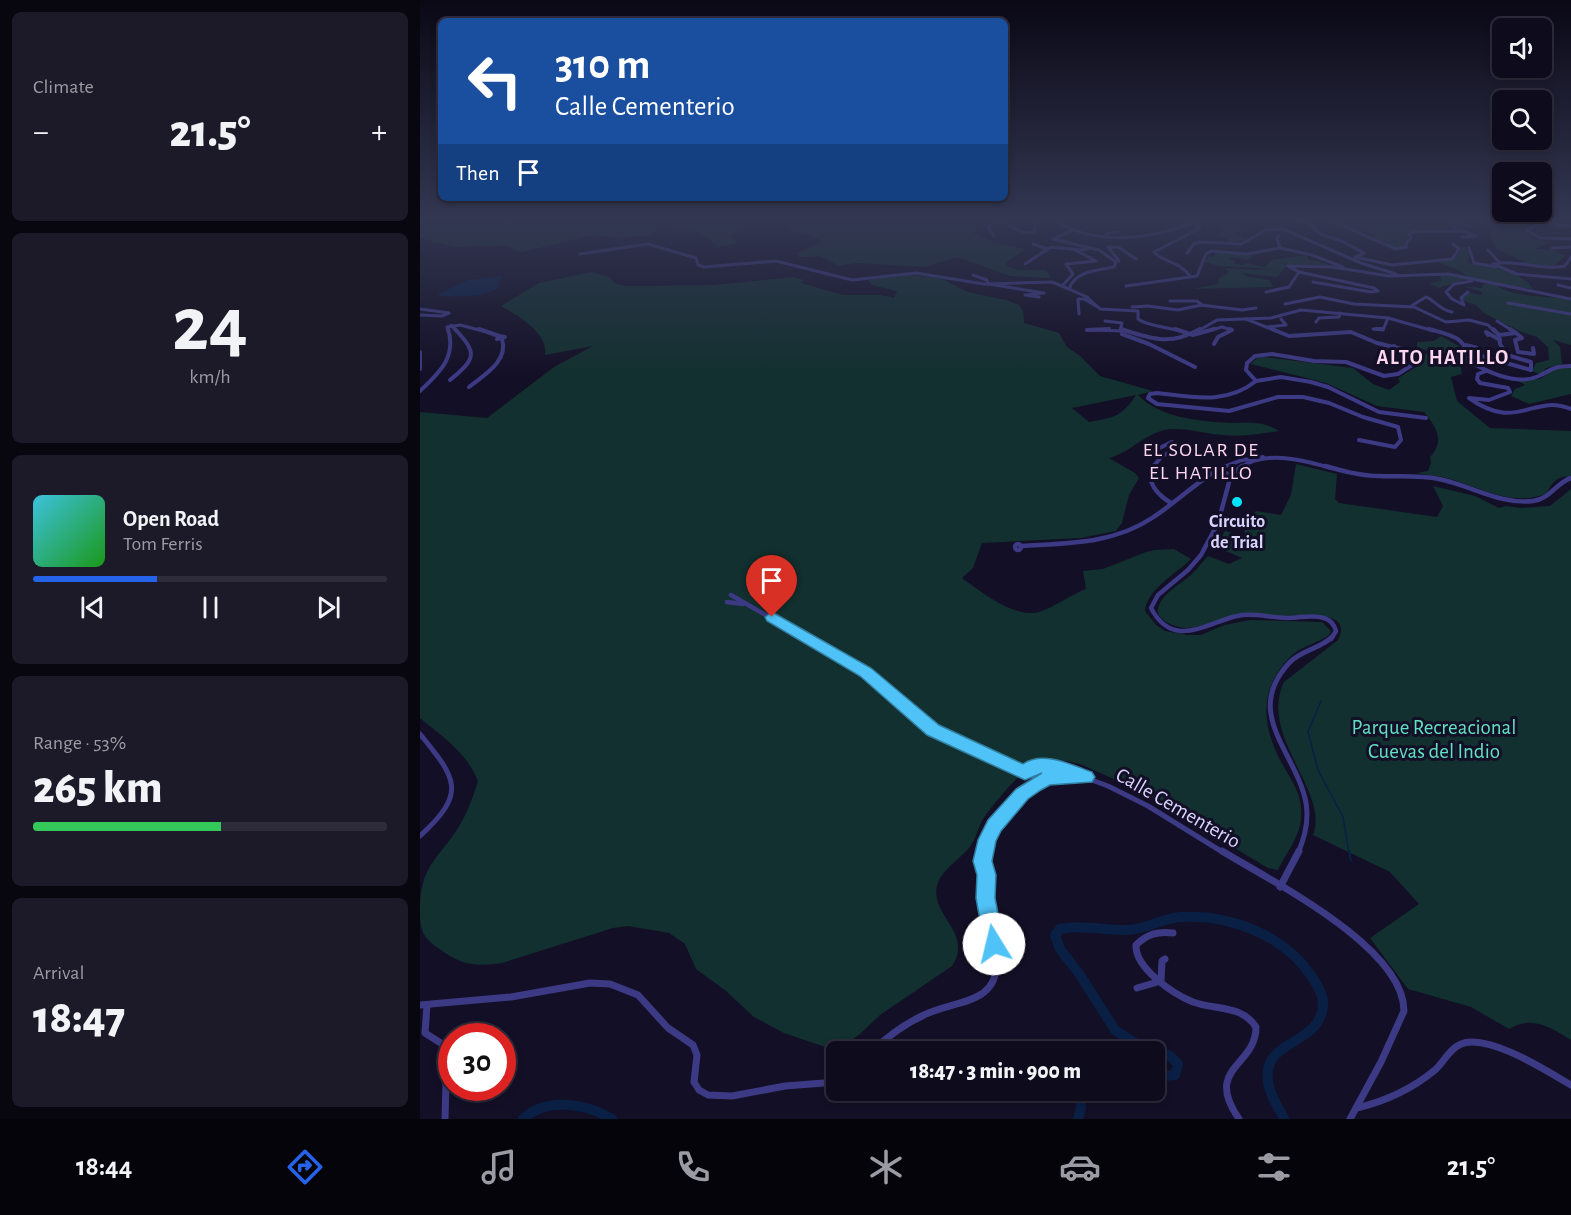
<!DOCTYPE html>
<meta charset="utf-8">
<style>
:root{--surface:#0e0b1c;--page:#1c1929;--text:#f1f3f6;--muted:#9b9ba3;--line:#2e2b3b;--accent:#2563eb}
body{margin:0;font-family:"Alegreya Sans",sans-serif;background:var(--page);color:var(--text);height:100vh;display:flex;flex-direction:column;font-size:22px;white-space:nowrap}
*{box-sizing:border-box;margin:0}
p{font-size:20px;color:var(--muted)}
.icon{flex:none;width:33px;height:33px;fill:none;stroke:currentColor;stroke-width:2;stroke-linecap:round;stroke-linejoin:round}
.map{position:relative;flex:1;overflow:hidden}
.side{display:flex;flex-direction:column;gap:12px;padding:12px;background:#08060f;width:420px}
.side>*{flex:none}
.top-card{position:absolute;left:18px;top:18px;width:570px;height:183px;border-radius:9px;box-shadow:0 3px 9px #0003,0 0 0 2px var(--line);background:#1a4fa0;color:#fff;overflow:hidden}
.fabs{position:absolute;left:1072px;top:18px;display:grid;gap:12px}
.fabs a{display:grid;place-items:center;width:60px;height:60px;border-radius:9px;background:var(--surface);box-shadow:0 3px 9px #0003,0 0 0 2px var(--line);font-size:30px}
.speed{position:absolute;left:18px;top:1023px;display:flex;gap:12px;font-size:30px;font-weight:700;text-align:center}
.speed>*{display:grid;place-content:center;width:78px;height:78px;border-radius:50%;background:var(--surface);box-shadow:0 3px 9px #0003,0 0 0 2px var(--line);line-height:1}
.speed .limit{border:9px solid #d22;background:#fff;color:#111}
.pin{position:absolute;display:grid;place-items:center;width:51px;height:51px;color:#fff;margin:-62px -26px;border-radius:50% 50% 50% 0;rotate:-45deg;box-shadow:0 0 6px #0007}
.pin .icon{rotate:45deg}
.me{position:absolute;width:66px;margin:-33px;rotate:351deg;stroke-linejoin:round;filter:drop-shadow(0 0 4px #0008)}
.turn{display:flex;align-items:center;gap:21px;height:126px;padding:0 18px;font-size:27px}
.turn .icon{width:78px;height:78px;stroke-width:2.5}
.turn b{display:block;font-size:42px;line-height:51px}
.then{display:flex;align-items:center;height:57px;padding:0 18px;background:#0003;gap:12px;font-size:22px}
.big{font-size:45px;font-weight:800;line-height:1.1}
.side .tile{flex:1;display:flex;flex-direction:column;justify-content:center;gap:9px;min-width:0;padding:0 21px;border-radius:9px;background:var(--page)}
.side .dial{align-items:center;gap:0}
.dial b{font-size:78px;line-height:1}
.song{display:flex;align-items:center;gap:18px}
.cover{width:72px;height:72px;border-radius:9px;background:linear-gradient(135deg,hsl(190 70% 55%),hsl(120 70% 35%))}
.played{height:6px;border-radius:3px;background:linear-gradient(90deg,var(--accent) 35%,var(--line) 35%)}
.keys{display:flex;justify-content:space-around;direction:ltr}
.heat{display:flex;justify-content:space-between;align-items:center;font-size:33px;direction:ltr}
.charge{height:9px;border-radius:4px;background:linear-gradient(90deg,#34c759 53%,var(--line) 0)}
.trip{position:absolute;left:406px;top:1041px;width:339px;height:60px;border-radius:9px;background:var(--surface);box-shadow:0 3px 9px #0003,0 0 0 2px var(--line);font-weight:800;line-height:60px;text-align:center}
.tab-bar{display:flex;height:96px;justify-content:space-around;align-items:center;background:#06040b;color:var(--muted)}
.tab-bar .icon{width:42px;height:42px}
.tab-bar .current{color:var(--accent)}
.tab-bar b{font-size:27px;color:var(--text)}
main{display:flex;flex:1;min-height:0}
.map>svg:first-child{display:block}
.green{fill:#12302f;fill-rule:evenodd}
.water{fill:#0a1f44}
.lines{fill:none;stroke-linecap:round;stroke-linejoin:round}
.stream-far1{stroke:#0a1f44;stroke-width:1.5}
.stream{stroke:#0a1f44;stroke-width:2}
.river{stroke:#0a1f44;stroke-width:10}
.street-far4{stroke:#3d3a85;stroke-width:3}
.street-far3{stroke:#3d3a85;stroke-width:4}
.street-far2{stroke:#3d3a85;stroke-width:4.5}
.street-far1{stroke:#3d3a85;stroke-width:5}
.street{stroke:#3d3a85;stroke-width:7}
.route{fill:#4fc3f7;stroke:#337fa1;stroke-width:1.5}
.poi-dot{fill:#00e5ff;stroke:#130f26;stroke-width:2}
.labels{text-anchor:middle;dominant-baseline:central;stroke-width:6;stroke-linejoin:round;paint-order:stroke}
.poi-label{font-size:18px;font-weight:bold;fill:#d9d4ff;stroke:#130f26}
.far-district-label{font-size:20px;font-weight:bold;letter-spacing:1.5px;fill:#ffd6f0;stroke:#130f26}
.neighbourhood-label{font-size:20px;letter-spacing:1.5px;fill:#ffd6f0;stroke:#130f26}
.near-park-label{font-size:21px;fill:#5fe0c0;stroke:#130f26}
.near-street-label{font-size:21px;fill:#d9d4ff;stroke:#130f26}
</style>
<main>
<section class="side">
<div class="tile"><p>Climate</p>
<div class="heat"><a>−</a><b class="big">21.5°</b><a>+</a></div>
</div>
<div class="tile dial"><b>24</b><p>km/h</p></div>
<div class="tile">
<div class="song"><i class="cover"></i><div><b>Open Road</b><p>Tom Ferris</p></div></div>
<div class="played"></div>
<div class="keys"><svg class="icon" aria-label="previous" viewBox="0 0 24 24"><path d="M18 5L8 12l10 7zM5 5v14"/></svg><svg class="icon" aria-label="pause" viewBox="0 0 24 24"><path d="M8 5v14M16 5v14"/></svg><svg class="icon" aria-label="next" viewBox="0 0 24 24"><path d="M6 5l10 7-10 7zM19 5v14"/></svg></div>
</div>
<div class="tile"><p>Range · 53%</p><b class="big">265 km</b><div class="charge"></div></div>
<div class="tile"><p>Arrival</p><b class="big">18:47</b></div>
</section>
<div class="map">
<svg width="1151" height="1119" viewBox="0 0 1151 1119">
<rect width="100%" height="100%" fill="#130f26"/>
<g class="green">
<path d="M0,220H345L312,234L311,236L317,243L299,247L279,232L240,229L229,235L202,238L174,235L101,252L87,246L34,247L0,238Z"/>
<path d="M370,220H569L553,233L575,243L606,249L586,262L587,266L598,270H624L628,272L631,278L590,276L537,257L504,267L436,263L419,266L400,256L381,257L376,254L403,241L385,234L368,232L367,227Z"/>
<path d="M797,220H822L817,225L829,228L823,232L816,231L815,236L824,237V240L810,242L806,238L797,236L802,229Z"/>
<path d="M927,220H1017L1029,224L1024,223L1025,226L1034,227L992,232L985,240V246L973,248L953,238L955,236L947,231L932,230L931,226L938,223Z"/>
<path d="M1041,220H1106L1111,225H1105L1103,231L1113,239L1130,242L1114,249L1133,250L1145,256L1133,267L1095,265L1105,262L1077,249L1070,237L1073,230L1059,223Z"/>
<path d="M1044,246L1050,254L1048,263C1069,268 1100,269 1113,289L1052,280H1043L1018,288L1009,283L1021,281L1020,275L1046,276L1041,271L1015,261L1035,258L1042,249L1041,247Z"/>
<path d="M794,251L835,255L827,260L811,257L809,259L816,261L814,264L823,265L827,263L845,267L852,260L887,255L888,259L926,269L874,264L868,265L857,277L821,273L829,277L849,280L853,287L772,289L798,284L799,278L809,272L804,268L838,270L852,269L799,266L785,262L789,256L794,257L796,252H790Z"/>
<path d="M171,272L190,277C194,285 201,285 208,286L293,285L373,277L384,280L381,283L423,295H461L474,298L477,291L452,285L448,280L488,275L520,278L548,292L586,300L599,305L603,311L604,323L639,333L647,347L659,355L680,376L733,391L718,395C740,418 778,421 810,423C829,423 842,420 859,431C840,434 822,437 803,435C786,434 769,428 752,429C725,431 713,452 689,458L715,473L719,478L709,495L702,523L696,531L661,538L562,543L553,568L542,578C560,591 595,619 619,612C635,607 650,595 666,589L663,571L683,569L726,552L735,550L754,549L771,559C756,574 727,589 725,611L736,625L745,631L768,635H781L804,625L830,620L902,622L911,631L909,635C897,644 880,646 869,658C840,689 841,722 860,760C872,782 883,793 881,819C880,836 865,855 858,870L848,868L714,788L660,764L646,761L614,760C597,779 577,798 563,819C558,828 556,839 549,848C539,860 521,870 517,886C510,916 554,933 532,966L460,1015L440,1034L423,1046L411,1049L364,1033L334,1017L306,991L276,969L265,944L249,933L208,926L193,928L82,963C54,967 41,965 18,948C1,936 0,928 0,909C0,867 17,860 38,828C47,814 53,797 58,781C47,753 23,737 0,718V412L67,418L134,367L173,346L125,355C129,333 97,315 81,306L119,283ZM716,395C703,416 693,418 669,422L652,408Z"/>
<path d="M1063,284H1077C1083,297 1136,297 1151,299V345L1133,340L1140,347L1142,364L1126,368L1121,375L1112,371L1116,363L1129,360L1128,347L1117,337L1102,332L1064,313L1056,305L1044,301L1042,297L1047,292L1061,295L1063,292L1041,286L1062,288Z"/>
<path d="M1021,336L1046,350L1049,364L1040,362L1042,374L1031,377L1037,401L1070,428L1151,431V477C1138,474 1132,483 1126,494C1093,506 1065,490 1034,480C1022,476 1009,475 996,473L1008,471L1011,463L1010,457C1025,441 1017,428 1004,412L957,406L906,383L831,364L837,358L843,357L933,368L953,384L969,390L980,382L978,378L1001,364L998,357H1002L1003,354L1013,355L1010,350L997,349V342L1014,341Z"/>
<path d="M1138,367L1151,368V394L1109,404L1091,396L1095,389L1105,385L1096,380L1120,379Z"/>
<path d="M876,464L917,474L915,499L919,503L1017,517L1023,506L1013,486L1055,496L1079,508L1086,506L1101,508L1130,506L1151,489V1040C1130,1027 1112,1015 1089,1029L1051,1007L988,989L950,938L999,904L970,872L893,835C910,791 838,736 864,682L918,640C935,607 876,616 861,616C846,615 834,612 819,614C802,617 784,628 766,628C757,628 736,621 738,609C741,593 762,584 773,573C778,568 783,561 788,556L809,564L822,558L796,547L805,531L824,536L826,523L836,511L861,515L871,495Z"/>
</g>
<path class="water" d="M82,276L78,283L80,288C60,297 41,297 20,296L18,294L48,280Z"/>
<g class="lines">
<path class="stream-far1" d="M901,701L888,732L898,770L923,817L929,853"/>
<path class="stream" d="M929,851L931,861"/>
<g class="river">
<path d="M735,1077L755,1075L758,1064L750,1056L713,1042L695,1030L660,975L640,949L635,935L640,929C663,924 685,931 708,930C727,929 743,918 761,917C810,914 864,935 892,977C898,986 904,996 903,1006C899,1049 834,1038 850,1090C853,1100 860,1110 864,1119"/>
<path d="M103,1119C126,1097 166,1103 192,1119"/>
<path d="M658,1119L661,1108L660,1090"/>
</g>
<g class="street-far4">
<path d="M582,220C593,228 601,235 615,232V220"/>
<path d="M633,220C680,248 732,239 781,220"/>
<path d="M872,220L886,221"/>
<path d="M886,220L900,234L922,241L944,253L936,257"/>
<path d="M909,220L976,249L986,247L987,241L991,238L989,234L993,232L1043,231L1056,236L1042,237"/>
<path d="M1151,226L1121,224L1106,230L1120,238L1151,239"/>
<path d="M651,231L633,239L679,250L696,262L694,267C678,270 655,271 649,289L667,297L680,309L718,311V319C727,326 748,327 760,331"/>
<path d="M1037,231L1032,223L1050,226"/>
<path d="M859,235L857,238L860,248"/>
<path d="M574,236L568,227L578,220"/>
<path d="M684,237L688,233L698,232"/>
<path d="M613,244L627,249"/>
<path d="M1049,248L1054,263L1076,267"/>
<path d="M1132,248L1151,247"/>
<path d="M1068,250L1079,262"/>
<path d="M767,253L774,244L780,242L821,244L846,230L863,229L941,263L976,274"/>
<path d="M160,254L228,244L276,258L278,265L284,267L356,261L432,280L496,273L564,284L632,282L649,289"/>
<path d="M935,257L972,265L1032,259L1039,249L1033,244"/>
<path d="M1151,257L1145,266C1121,271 1097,259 1073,264L1097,274L1151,279"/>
<path d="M699,261L688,247H698L716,259"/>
<path d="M605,264L631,247L661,250L670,248"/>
<path d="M553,275L567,280L568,284L624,293L605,295L619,297"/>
<path d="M770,276C757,260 746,264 734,252L780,228L775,223"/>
<path d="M893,282L951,292L958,291L954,288L879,272L868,266L912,267L969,276L1028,274L1151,299"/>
<path d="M1138,285L1151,288"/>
<path d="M642,286L653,274L646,264L676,261L657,251"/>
<path d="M706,286L777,276L786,254L791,251L827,254L860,248L892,255L923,267"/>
<path d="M846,292L869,287L879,272"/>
<path d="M1048,292L1041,298L1044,305L1032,299L1026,292L1034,284L1052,281"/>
<path d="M750,301H777L782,305"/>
<path d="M1088,303L1151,314"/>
<path d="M865,304L900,297L934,304L994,307L1026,322L1049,320L1068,325L1074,331"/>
<path d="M991,306L1006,297C1015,300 1018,309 1032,312"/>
<path d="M712,307L728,306L758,310L781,305L822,310L836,308"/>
<path d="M0,309L29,313L22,316L0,315"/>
<path d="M659,314L658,299H664L676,306"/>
<path d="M826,319L856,331"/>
<path d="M685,321L702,323L700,331"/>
<path d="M1077,321L1093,331"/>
<path d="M896,322L899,318L919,317L920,313"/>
<path d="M31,325L36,331"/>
<path d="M847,327L866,325L861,319"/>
<path d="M953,329L963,330L968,318"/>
<path d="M667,330L706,331"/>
<path d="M28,331L27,327L40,325L63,331"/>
<path d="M778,331L797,320L851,318L881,310L968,318L1014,331"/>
<path d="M788,331L802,327L812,330L810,331"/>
</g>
<g class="street-far3">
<path d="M59,329L79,336"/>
<path d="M701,329L702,334L729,344L775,367"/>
<path d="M701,329C732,339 750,346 780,329"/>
<path d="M755,329L773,335L794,329"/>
<path d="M852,329L869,336L931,332L957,343L990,351L995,355L997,362L978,374L964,376L926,362L894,361L852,354L835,356L827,363L826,370L836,381C806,405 773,397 737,393L730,394L728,398L737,404L809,411L858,397H883L909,403L943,417L978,427L981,440L975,447L939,440"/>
<path d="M956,329H963"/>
<path d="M1009,329C1037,337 1042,336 1054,364C1072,374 1099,385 1119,376C1133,369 1134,366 1151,366"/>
<path d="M667,330L689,329"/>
<path d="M1096,333L1102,338L1095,340L1098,352L1114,354L1113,348"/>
<path d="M1068,335L1066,332L1080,340"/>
<path d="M1079,335L1096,333L1090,329"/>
<path d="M79,336L85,337L77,339Z"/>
<path d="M794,344L798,337L812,330L810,329"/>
<path d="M1046,345L1057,348L1058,355L1111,370V362L1087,355L1080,344L1079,335L1073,329"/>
<path d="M0,352V369"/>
<path d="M964,362L971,360L974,346"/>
<path d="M1066,371L1058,374L1057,379L1060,383L1088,388L1090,392L1069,400L1049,398C1098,433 1112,393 1151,409"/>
<path d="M30,380C57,358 57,353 35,329"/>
<path d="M836,381L861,377L891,382L908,387L959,412L1006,418"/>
<path d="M49,387C64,375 89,361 82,339"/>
<path d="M0,391C19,373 37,357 28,329"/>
<path d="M733,451L752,442"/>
<path d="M732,468L742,456L760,448"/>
<path d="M801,468L822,460L843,457"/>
<path d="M820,468C845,449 885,461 911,468"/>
</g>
<g class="street-far2">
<path d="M733,466C725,482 738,495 751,503"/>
<path d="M822,466L811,475L798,523L781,555L768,570L738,595L731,608C753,650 786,623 817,616C833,612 850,618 867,618C880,618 892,614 904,618C911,620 914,624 916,631L911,639"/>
<path d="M905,466C923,471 941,476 960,476C979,477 1000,475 1019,479C1050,485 1080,505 1113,501C1130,499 1136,483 1151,478"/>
<path d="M795,470L811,475"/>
<circle cx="598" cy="547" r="3"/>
<path d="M602,546C647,543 693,544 732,518C757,502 777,481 804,466"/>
<path d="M311,595L387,639"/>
<path d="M307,602L323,604"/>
</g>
<g class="street-far1">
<path d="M385,637L445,672L500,719L529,739L609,775L624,778L660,777"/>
<path d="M0,734C37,779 47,793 0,836"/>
<path d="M605,773L612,767L631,765L688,786L728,806L804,853"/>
<path d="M564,853C569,819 598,795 626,779"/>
<path d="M878,853C885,837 889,820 886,803C877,753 822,714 869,663C881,650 900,649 912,637"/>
</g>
<g class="street">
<path d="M802,851C851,881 984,947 984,1011L961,1062L930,1119"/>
<path d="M860,887L879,851"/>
<path d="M753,933C738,931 727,934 716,945C715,968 753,994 773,1002C795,1010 822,1005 836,1027C836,1067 783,1067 819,1119"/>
<path d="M717,988L741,981L742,961L745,959"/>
<path d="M0,1005L91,997L170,983L190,984L218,995L248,1028L273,1045L277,1055L274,1082L279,1090L288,1095L312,1096L365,1086L417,1082"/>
<path d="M7,1005L5,1033L27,1047L25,1119"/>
<path d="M451,1052C467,1037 484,1024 504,1015C533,1000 580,1005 576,960C574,939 567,918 565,897C565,890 567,885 567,878C567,869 563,861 564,851"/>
<path d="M937,1108C966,1101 992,1089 1015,1070C1024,1062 1029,1049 1041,1044C1068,1033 1127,1071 1151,1085"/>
</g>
</g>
<linearGradient id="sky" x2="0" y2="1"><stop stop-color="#0a0815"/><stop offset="0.58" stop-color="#333752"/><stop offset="1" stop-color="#333752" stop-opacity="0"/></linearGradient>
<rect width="1151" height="377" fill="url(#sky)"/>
<path class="route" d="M352,612L451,668L519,725L603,764C623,750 652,765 672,772L675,777L672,782L630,785L621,790L608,799L581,831L576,841L572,861L576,875L575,898L584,944L581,951L574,954L567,951L564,944L556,898L557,875L553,861L558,840L568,820L596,789L622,773L605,780L507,735L440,676L347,621L345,617Z"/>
<circle class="poi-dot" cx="817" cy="502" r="6"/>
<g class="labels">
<g class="poi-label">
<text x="817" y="522">Circuito<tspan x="817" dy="21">de Trial</tspan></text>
</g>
<g class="far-district-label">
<text x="1023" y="358">ALTO HATILLO</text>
</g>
<g class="neighbourhood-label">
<text x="781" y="450">EL SOLAR DE<tspan x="781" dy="23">EL HATILLO</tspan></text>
</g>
<g class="near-park-label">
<text x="1014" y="727">Parque Recreacional<tspan x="1014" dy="24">Cuevas del Indio</tspan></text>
</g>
<g class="near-street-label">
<text transform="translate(758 808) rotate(30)">Calle Cementerio</text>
</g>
</g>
</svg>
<div class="fabs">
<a><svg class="icon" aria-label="sound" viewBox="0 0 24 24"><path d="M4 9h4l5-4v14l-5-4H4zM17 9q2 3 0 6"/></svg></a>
<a><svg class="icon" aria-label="search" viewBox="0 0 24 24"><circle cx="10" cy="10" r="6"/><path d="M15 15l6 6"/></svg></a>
<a><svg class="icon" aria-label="layers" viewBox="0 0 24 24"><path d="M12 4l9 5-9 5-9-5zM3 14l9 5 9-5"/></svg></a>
</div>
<div class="speed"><div class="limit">30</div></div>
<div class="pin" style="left:352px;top:617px;background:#d93025"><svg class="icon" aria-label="arrive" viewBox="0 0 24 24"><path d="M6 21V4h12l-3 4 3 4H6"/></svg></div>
<svg class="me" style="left:574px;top:944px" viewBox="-20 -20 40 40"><circle r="19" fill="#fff"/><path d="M0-13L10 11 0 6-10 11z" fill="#4fc3f7"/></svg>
<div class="trip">18:47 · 3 min · 900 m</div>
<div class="top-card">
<div class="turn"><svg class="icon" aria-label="left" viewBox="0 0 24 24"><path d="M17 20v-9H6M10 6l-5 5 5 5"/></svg><div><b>310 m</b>Calle Cementerio</div></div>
<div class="then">Then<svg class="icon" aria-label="arrive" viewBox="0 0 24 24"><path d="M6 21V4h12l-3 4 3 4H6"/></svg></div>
</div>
</div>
</main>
<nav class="tab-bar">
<b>18:44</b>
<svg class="icon current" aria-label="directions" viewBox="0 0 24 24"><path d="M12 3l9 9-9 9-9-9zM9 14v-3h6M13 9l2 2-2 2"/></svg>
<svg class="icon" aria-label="music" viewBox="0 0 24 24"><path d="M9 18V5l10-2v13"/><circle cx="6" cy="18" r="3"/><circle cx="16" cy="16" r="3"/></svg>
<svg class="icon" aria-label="phone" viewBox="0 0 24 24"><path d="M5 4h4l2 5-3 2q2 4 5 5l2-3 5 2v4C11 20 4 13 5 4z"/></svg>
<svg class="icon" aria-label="climate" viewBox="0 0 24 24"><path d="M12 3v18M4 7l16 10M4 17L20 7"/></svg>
<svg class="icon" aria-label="car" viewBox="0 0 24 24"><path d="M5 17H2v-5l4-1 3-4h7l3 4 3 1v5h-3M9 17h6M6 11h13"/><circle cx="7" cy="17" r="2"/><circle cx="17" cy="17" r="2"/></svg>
<svg class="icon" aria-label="filters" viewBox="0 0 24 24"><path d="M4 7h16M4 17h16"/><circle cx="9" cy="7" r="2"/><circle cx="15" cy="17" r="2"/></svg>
<b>21.5°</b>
</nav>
